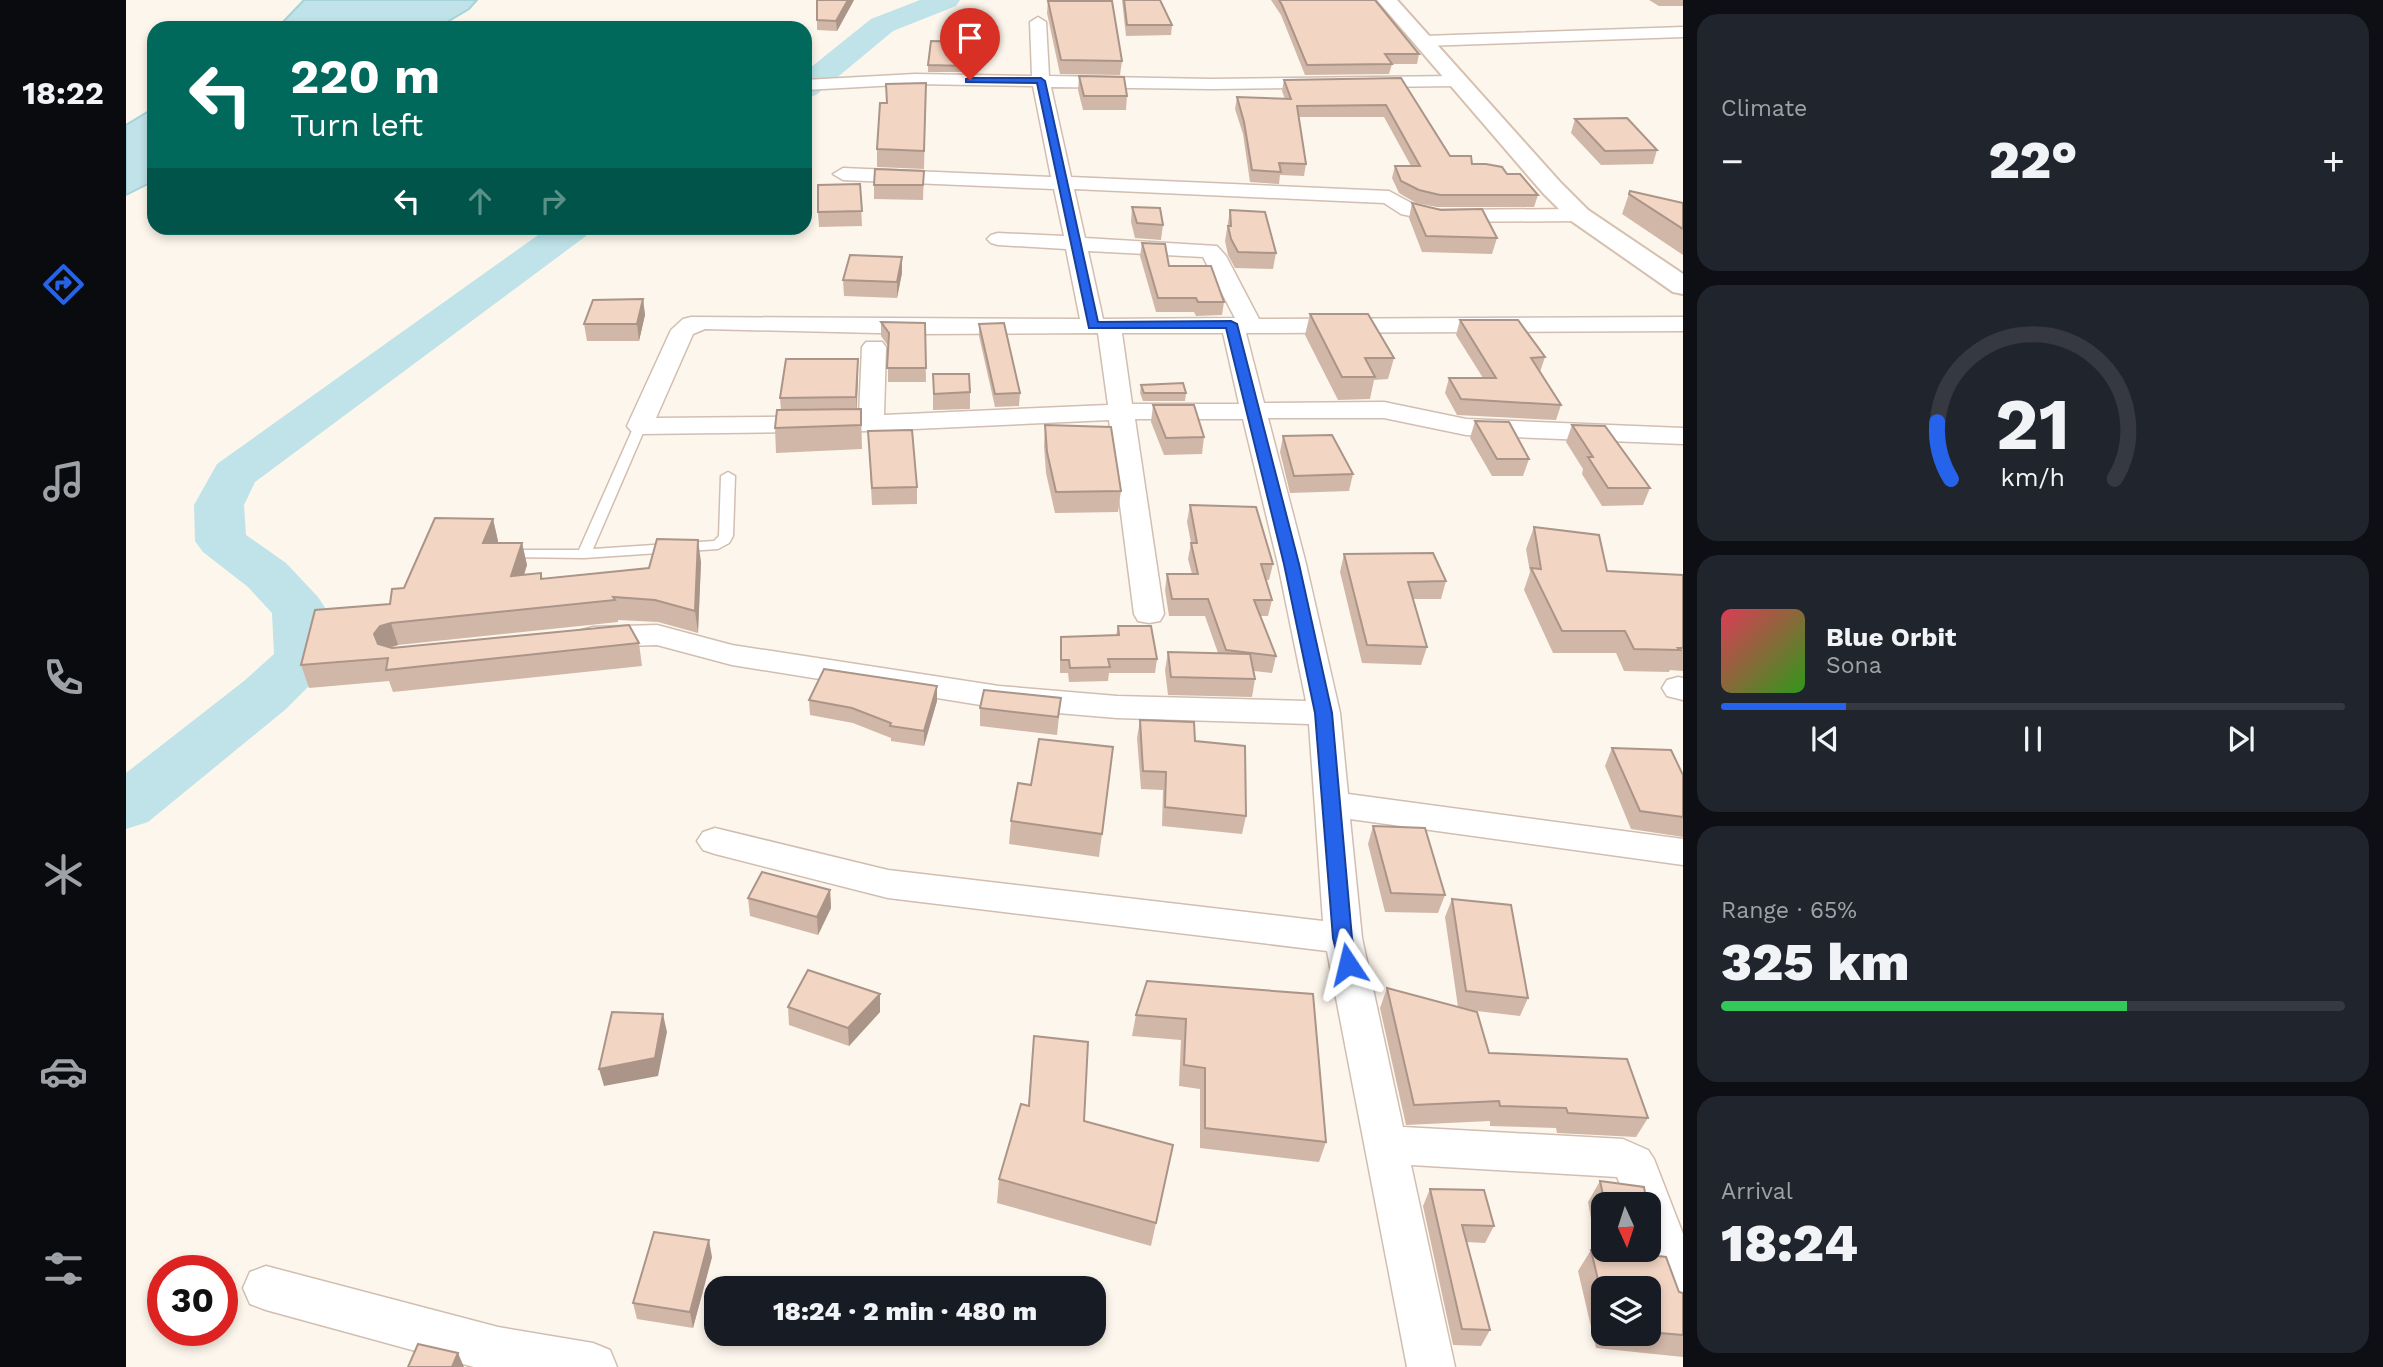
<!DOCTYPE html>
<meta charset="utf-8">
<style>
:root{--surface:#171b24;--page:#20242c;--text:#f1f3f6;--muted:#9ea1a6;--line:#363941;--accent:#2563eb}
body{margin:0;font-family:"Work Sans",sans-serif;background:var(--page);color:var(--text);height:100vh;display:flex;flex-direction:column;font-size:26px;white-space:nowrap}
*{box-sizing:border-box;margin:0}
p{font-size:23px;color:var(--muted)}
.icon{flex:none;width:38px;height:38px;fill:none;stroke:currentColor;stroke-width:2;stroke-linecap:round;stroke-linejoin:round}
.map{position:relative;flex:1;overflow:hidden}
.details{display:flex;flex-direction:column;gap:14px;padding:14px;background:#0d0f14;width:700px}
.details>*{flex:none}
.top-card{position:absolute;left:21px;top:21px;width:665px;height:214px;border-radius:21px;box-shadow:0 4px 10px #0003;background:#00695c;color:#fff;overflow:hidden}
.needle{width:46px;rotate:177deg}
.fabs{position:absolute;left:1465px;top:1192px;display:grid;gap:14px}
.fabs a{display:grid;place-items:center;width:70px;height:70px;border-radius:14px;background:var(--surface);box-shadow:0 4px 10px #0003;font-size:35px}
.speed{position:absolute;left:21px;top:1255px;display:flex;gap:14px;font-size:35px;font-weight:700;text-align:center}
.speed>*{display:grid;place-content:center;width:91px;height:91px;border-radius:50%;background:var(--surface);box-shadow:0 4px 10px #0003;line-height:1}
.speed .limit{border:10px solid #d22;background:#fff;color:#111}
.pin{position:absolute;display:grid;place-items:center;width:60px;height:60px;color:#fff;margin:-72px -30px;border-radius:50% 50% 50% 0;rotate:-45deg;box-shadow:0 0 7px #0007}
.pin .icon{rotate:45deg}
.me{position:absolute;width:77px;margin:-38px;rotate:350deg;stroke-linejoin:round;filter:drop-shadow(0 0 5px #0008)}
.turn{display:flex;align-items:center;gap:24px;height:147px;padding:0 28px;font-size:32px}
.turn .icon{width:91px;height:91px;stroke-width:2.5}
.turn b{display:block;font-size:49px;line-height:60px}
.lanes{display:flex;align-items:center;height:66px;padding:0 28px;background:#0003;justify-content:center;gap:35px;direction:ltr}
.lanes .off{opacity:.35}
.big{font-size:52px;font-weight:800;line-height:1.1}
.details .widget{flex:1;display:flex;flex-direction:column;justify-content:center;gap:10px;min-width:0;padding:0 24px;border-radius:21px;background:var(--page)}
.details .dial{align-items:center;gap:0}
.dial svg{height:182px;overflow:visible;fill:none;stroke:var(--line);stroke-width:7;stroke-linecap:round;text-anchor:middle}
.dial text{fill:var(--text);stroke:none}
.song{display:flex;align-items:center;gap:21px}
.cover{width:84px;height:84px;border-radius:10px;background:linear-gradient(135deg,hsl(350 70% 55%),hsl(110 70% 35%))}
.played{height:7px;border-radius:4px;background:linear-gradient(90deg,var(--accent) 20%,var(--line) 20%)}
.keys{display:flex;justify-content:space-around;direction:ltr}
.heat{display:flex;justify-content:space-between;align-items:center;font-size:38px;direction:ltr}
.charge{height:10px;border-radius:5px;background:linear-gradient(90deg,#34c759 65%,var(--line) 0)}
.trip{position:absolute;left:578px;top:1276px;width:402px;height:70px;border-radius:21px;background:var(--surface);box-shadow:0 4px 10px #0003;font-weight:800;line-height:70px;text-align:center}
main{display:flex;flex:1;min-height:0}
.dock{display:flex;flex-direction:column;width:126px;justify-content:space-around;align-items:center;background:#090b0e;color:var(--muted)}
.dock .icon{width:49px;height:49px}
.dock .selected{color:var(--accent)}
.dock b{font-size:32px;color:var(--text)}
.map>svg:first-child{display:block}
.water{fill:#bfe3e8;stroke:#a5d3da;stroke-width:2}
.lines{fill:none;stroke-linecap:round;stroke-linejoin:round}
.river{fill:#bfe3e8;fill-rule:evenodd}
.service-casing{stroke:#d1beb0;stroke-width:3}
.minor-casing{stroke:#d1beb0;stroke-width:3}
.secondary-casing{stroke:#d6c0b0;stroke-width:4}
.service{fill:#fff;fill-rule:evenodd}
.minor{fill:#fff;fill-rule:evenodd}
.secondary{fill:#fff;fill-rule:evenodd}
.wall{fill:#d1b7a8;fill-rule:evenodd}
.shaded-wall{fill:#aa9588}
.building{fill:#f3d5c3;stroke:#aa9588;stroke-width:2}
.route{fill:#2563eb;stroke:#184099;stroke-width:2}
</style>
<main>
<nav class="dock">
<b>18:22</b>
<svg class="icon selected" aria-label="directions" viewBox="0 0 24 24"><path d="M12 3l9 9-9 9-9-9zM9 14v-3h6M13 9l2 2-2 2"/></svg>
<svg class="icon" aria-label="music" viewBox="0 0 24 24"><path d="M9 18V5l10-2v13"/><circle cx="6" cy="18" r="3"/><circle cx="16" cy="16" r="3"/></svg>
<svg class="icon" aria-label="phone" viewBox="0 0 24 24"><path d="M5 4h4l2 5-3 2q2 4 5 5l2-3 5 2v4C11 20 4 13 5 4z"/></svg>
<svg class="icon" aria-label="climate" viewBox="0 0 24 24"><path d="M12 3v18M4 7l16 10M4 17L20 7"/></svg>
<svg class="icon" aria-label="car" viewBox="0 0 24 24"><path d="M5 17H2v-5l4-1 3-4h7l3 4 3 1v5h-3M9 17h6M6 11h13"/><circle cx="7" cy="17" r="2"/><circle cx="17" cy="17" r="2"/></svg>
<svg class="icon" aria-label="filters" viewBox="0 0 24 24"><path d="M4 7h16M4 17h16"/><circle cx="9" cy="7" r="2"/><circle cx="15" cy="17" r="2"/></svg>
</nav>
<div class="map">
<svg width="1557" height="1367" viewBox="0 0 1557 1367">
<rect width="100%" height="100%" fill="#fdf6ec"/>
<g class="water">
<path d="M178,0H351L343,9L311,28H151Z"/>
<path d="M28,108V181L0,195V125Z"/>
</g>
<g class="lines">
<g class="river">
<path d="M794,0H834L830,6L767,31L690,95L679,98V72L745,19Z"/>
<path d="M422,228H465L460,236L129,482L118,505L120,535L160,563L192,597L200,609L205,659L197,672L160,709L22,822L0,829V773L118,681L148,654L146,613L122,587L77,552L69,541L68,505L91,464Z"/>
</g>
<defs>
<path id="service" d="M514,422L520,426L467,549L588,541L593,536L595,476L602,472L609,476L607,536L603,543L592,549L458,558L377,557L375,554L382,550H453L508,426Z"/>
<g id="minor">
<path d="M912,17L920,22L923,76L1086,79L1330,76L1339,81L1330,86L1086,89L925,87L945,177L1263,191L1289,205L1311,210L1453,209L1460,211L1463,215L1460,219L1453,221L1311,222L1275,214L1258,203L948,189L959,238L1091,246L1100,256L1133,319L1557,317V331L1120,333L1138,403L1258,402L1340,419L1557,428V444L1340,435L1258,418H1142L1180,564L1214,713L1222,794L1557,839V865L1224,819L1236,938L1277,1127L1497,1139L1522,1150L1528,1159L1557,1234V1317L1541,1311L1518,1250H1522V1204H1502L1491,1177L1285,1165L1329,1367H1281L1201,951L762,898L589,854L577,850L571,841L577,832L589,828L762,870L1197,921L1183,724L991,718L873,708L606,665L531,645L467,647L456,644L452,637L456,630L467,627L531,625L606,645L873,686L991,696L1180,701L1152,564L1117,419H1009L1038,614L1034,621L1023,623L1012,621L1008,614L983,420L745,431L514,434L505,431L501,426L545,330L557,319L565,317L954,319L940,249L872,245L865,243L861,239L865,235L872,233L938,236L928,189L717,180L707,174L717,168L925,177L907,86L789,84L679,90V80L789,74L906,76L904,22ZM962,251L1077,257L1109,318L977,319ZM579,329L793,334L972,333L982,405L758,415L760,347L756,342H740L736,347L733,416L530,418L567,334ZM996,333H1097L1113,404H1006Z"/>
<path d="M1557,27V37L1298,46L1290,41L1298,36Z"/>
<path d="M1552,677L1557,678V700L1541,696L1536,688L1541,680Z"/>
<path d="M140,1266L372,1327L467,1343L484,1350L491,1367H348L140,1310L124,1304L117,1288L124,1272Z"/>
</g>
<path id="secondary" d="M1251,0H1271L1435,183L1462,210L1557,274V294L1547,292L1444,220L1417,193Z"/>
</defs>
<use href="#service" class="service-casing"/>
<use href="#minor" class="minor-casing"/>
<use href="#secondary" class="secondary-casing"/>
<use href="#service" class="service"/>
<use href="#minor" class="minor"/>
<use href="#secondary" class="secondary"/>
</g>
<g class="wall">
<path d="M728,0L711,31L691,30V20Z"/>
<path d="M996,0H1034L1046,25L1045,35L1000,36Z"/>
<path d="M1145,0H1249L1293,54L1291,64H1266L1263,74L1179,75L1155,15Z"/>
<path d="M1523,0H1557V6H1533Z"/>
<path d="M922,1L996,61L994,75L934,74L921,13Z"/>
<path d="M843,42L842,72H802V65Z"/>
<path d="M953,76L1001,96L1000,110H957L952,90Z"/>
<path d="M1275,78L1324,156L1381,174L1412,195L1408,207H1311L1290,203L1273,193L1266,178L1269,166H1285L1258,117H1173L1180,164L1178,176L1154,175L1153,184L1124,182L1117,134L1109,109L1111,97L1159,99L1156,91L1158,80Z"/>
<path d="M800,83L798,169L751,167V149L761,103L760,84Z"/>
<path d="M1449,119L1531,150L1527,164L1475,165L1445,133Z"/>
<path d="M798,171L797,200L748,199V185Z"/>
<path d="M734,184L736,226L693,227L692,212Z"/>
<path d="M1504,191L1557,203V255L1496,214Z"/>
<path d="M1286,203L1371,238L1366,254L1296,252L1283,218Z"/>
<path d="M1006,207L1037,225L1035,240L1009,238L1005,222Z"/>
<path d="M1104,210L1150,253L1147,269L1109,268L1102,255L1099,241Z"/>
<path d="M1016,243L1043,266L1098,302L1096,315L1070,316L1068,312H1030L1014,256Z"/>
<path d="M776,257V273L771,298L718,296L717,280Z"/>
<path d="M517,299L519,315L513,341H461L458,324Z"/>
<path d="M1184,314L1268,358L1262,379L1248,380L1244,399L1212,400L1179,335Z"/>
<path d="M1334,320L1419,357L1414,372L1435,405L1430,420L1331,415L1319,393L1323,378H1357L1330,335Z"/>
<path d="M755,322L799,323L800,382H762V346L755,336Z"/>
<path d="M853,324L894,393L893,406L869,407L853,336Z"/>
<path d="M807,374L844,392V409L807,410Z"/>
<path d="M732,375L731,409H735L736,449L650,453L649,428L655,410L654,398Z"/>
<path d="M1015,385L1060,393L1059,401H1017L1014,393Z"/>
<path d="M1027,405L1078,437L1076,454L1038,455L1025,422Z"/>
<path d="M1349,421L1403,459L1397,476H1366L1344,438Z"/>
<path d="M919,425L995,491L992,512L929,513L920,473L918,446Z"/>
<path d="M1446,425L1524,488L1517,505L1476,506L1456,474L1457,469L1440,442Z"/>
<path d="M742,431L791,487V504L746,505Z"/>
<path d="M1157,436L1227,474L1223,491L1164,493L1154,452Z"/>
<path d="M1064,505L1147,564L1143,580H1140L1146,600L1142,616H1134L1150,656L1146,673L1128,671L1129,679L1126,697L1042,695L1039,670L1042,652L1092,653L1079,616H1043L1039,590L1041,574H1066L1062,559L1065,543L1061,522Z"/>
<path d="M367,519L372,541L371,543H396L401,565L398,575L415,573L417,579L575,562L572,633L532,622L492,620V622L272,645L264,648L513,643L516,666L267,692L263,681L183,688L175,665L264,604L278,588Z"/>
<path d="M1408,527L1481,571L1557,575V671L1544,670L1543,672L1498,671L1490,653H1427L1398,590L1404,572L1400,549Z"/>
<path d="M1218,554L1320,581L1315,599H1287L1301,647L1295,665L1236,663L1214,572Z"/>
<path d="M992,626L1031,659L1029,673H983L982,681L943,682L942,673H934V650L935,637L990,635Z"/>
<path d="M935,698L931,735L854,726V708Z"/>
<path d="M683,700L811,701L798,746L765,741V738L727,723L684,715Z"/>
<path d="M1014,720L1069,741L1120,816L1116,834L1036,826L1037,790L1015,789L1011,738Z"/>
<path d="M987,747L973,857L883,844L885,821L905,785Z"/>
<path d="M1486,748L1557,775V837L1505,829L1479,766Z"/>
<path d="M1247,826L1319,895L1312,913L1259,912L1242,844Z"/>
<path d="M704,890L705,908L692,935L624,916L622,898Z"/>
<path d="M1326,899L1402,998L1394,1016L1342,1010L1363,1053L1522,1118L1510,1137L1431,1133L1430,1128L1364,1126V1121L1280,1125L1254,1008L1261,988L1332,1007L1319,917Z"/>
<path d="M1021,981L1200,1142L1193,1162L1074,1148V1089L1053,1086L1055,1040L1006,1036L1010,1015Z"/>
<path d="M754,994V1012L723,1046L663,1025L662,1007Z"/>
<path d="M908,1036L958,1121L1047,1145L1025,1246L871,1203L873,1179L902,1106Z"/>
<path d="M1474,1181L1521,1204H1477V1250H1522L1532,1256L1553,1292L1557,1293V1357L1470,1348L1452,1271L1465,1250L1471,1251L1462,1202ZM1477,1288H1522V1334H1477Z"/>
<path d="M1304,1189L1368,1226L1359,1243L1340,1242L1364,1330L1355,1346L1327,1345L1297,1206Z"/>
<path d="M586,1257L567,1328L511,1319L507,1303Z"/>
</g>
<g class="shaded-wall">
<path d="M722,0H728L711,31L710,21Z"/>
<path d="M776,257V273L771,298V282Z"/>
<path d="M517,299L519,315L513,341L511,324Z"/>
<path d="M732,359V375L730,413V397Z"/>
<path d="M367,519L372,541L363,565L357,543Z"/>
<path d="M572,540L575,562L572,633L569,611Z"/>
<path d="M396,543L401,565L390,599L385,576Z"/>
<path d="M265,623L272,645L260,648L255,657L248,634L254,626Z"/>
<path d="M811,686V701L798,746V731Z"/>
<path d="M704,890L705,908L692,935L691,917Z"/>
<path d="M754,994V1012L723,1046L722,1028Z"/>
<path d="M537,1014L541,1032L532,1076L478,1086L473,1069Z"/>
<path d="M583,1240L586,1257L567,1328L564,1312Z"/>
<path d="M332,1353L338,1367H326Z"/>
</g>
<g class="building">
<path d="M691,0H722L710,21L691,20Z"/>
<path d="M998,0H1034L1046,25H1001Z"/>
<path d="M1153,0H1249L1293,54H1259L1266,64L1181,65L1156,5Z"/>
<path d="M922,1H986L996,61L935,60Z"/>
<path d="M805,41L843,42L842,66L802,65Z"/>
<path d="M953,76L998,77L1001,96H958Z"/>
<path d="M1275,78L1324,156H1345L1346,164H1360L1376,167L1381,174H1394L1412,195H1314L1293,190L1275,181L1269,166H1294L1260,105L1171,106L1180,164L1153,163L1155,172L1126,170L1118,122L1111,97L1165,99L1158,80Z"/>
<path d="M800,83L798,151L751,149L754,103H761L760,84Z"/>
<path d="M1501,118L1531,150L1479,151L1449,119Z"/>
<path d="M749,169L798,171L797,185H748Z"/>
<path d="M734,184L736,211L692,212V185Z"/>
<path d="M1504,191L1557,203V229L1503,194Z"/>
<path d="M1286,203L1315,210L1356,209L1371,238L1300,236Z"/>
<path d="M1006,207L1034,208L1037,225L1011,223Z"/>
<path d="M1104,210L1139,212L1150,253L1112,252L1105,239L1102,226H1105Z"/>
<path d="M1016,243L1039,244L1043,266H1085L1098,302H1072L1070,298H1032Z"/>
<path d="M724,255L776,257L771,282L717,280Z"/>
<path d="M517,299L511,324H458L467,300Z"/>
<path d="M1184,314H1242L1268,358H1239L1249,377H1216Z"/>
<path d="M1334,320H1392L1419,357L1405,358L1435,405L1335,399L1323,378H1370Z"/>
<path d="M755,322L799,323L800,368H761L763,333Z"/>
<path d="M878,323L894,393L869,394L853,324Z"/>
<path d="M660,359H732L730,397L654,398Z"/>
<path d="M807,374H843L844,392L808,394Z"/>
<path d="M1057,383L1060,393H1018L1015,385Z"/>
<path d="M1027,405H1068L1078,437L1040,438Z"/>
<path d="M735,409V425L649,428L651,410Z"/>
<path d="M1349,421L1383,422L1403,459H1371Z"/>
<path d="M919,425L985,427L995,491L930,492L921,452Z"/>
<path d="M1446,425L1479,426L1524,488H1482L1462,457H1467Z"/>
<path d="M786,430L791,487L746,488L742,431Z"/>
<path d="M1206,435L1227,474L1168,476L1157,436Z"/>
<path d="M1064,505L1130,507L1147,564H1135L1146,600H1128L1150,656L1100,650L1082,599H1046L1041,574H1072L1065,543H1071Z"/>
<path d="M309,518L367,519L357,543H396L385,576L415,573V579L523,568L531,539L572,540L569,611L529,600L487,597L489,600L265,623L254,626L248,634L252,644L266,648L503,625L513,643L260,670L262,658L175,665L189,610L264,604L266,589L278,588Z"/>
<path d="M1408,527L1473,535L1481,571L1557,575V648H1552L1554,650L1508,649L1499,631H1436L1405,568L1415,569Z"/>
<path d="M1307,553L1320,581L1282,582L1301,647L1241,645L1218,554Z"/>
<path d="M992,626H1025L1031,659H982L984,667L944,668L943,660H935V637L993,635Z"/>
<path d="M1042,652L1124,654L1129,679L1045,677Z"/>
<path d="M698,669L811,686L798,731L764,726L765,723L726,708L683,700Z"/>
<path d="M858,690L935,698L932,717L854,708Z"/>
<path d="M1014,720L1068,722L1069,741L1119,746L1120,816L1039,807L1040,772L1017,771Z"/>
<path d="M913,739L987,747L976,834L885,821L892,783L905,785Z"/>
<path d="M1486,748L1545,750L1557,775V817L1514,811Z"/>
<path d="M1247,826L1299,828L1319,895L1265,893Z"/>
<path d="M636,872L704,890L691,917L622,898Z"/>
<path d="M1326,899L1385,905L1402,998L1340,991Z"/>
<path d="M682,970L754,994L722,1028L662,1007Z"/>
<path d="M1021,981L1187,994L1200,1142L1079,1128V1068L1058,1065L1060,1019L1010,1015Z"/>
<path d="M1261,988L1351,1012L1363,1053L1501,1059L1522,1118L1442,1113L1440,1108L1374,1106L1373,1101L1288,1105Z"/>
<path d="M486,1012L537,1014L529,1058L473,1069Z"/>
<path d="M908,1036L962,1042L958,1121L1047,1145L1030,1223L873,1179L895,1104L903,1106Z"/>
<path d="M1474,1181L1518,1187L1521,1204H1479Z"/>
<path d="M1304,1189L1358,1190L1368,1226L1336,1225L1364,1330L1336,1329Z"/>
<path d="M1522,1210L1532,1256L1540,1257L1553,1292L1557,1293V1335L1522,1332V1288H1477V1301L1465,1250L1488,1252L1487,1250H1522Z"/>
<path d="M528,1232L583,1240L564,1312L507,1303Z"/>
<path d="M292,1344L332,1353L326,1367H282Z"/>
</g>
<path class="route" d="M844,78H915L919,81L972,322L1105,321L1111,324L1173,564L1206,713L1226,938L1231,964L1229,970L1222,972L1215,970L1207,938L1189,713L1158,564L1100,328H963L911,83L840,82V79Z"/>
</svg>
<div class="fabs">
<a><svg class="needle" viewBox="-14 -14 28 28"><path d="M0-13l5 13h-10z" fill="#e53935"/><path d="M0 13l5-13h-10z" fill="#9ea1a6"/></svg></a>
<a><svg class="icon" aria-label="layers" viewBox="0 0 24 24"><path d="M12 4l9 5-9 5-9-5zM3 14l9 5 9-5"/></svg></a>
</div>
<div class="speed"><div class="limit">30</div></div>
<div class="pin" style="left:844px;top:80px;background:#d93025"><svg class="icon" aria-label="arrive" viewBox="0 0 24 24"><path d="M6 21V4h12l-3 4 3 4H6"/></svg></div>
<svg class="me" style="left:1222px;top:964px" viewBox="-20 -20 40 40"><path d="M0-17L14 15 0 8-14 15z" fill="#2563eb" stroke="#fff" stroke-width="4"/></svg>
<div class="trip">18:24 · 2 min · 480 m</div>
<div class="top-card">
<div class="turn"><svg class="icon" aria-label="left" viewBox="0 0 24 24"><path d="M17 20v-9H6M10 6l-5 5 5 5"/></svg><div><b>220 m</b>Turn left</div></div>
<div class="lanes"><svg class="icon" aria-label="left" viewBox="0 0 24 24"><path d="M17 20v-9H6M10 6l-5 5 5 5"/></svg><svg class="icon off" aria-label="ahead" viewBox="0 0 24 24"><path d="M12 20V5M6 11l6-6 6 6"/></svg><svg class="icon off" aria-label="right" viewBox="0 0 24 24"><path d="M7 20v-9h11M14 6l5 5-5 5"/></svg></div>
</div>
</div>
<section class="details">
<div class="widget"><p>Climate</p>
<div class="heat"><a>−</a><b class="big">22°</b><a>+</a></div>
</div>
<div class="widget dial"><svg viewBox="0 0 100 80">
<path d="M14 69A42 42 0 1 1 86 69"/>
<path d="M14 69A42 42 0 0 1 8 44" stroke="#2563eb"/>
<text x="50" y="56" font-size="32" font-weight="700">21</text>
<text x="50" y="72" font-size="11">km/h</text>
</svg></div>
<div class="widget">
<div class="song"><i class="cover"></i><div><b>Blue Orbit</b><p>Sona</p></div></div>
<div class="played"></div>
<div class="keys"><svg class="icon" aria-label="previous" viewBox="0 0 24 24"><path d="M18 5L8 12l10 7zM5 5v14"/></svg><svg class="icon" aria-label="pause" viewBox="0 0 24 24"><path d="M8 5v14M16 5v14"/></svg><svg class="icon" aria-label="next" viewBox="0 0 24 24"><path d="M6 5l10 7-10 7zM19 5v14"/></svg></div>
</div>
<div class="widget"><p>Range · 65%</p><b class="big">325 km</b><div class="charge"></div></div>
<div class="widget"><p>Arrival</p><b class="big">18:24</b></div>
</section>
</main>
